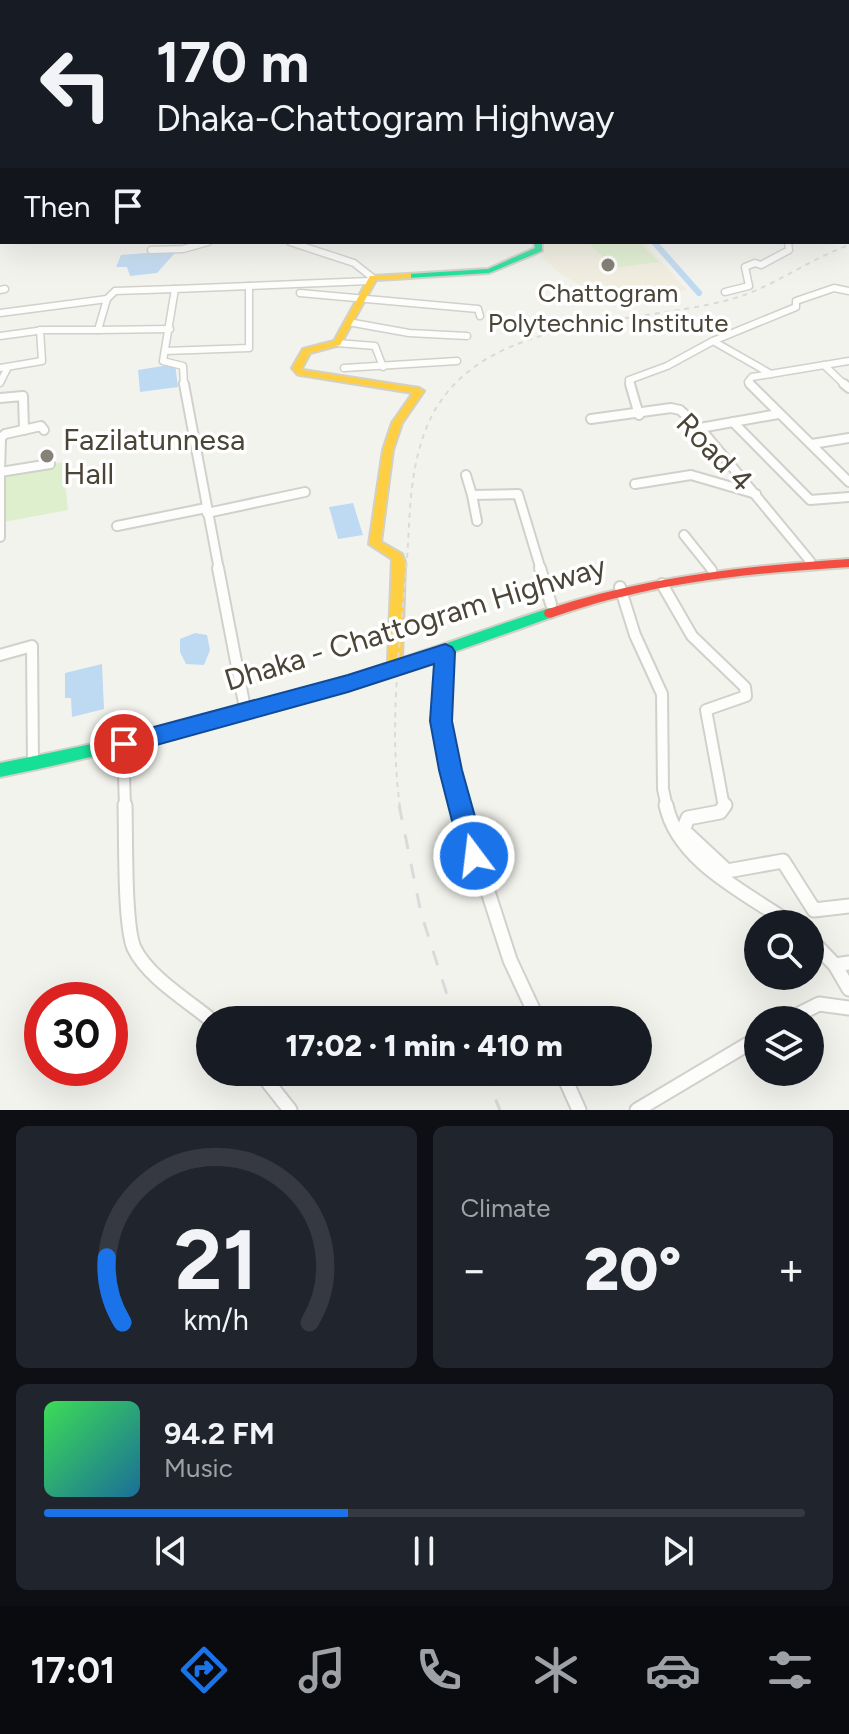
<!DOCTYPE html>
<meta charset="utf-8">
<style>
:root{--surface:#171b24;--page:#20242c;--text:#f1f3f6;--muted:#9ea1a6;--line:#363941;--accent:#1a73e8}
body{margin:0;font-family:Figtree,sans-serif;background:var(--page);color:var(--text);height:100vh;display:flex;flex-direction:column;font-size:30px;white-space:nowrap}
*{box-sizing:border-box;margin:0}
p{font-size:26px;color:var(--muted)}
.icon{flex:none;width:44px;height:44px;fill:none;stroke:currentColor;stroke-width:2;stroke-linecap:round;stroke-linejoin:round}
.map{position:relative;height:1110px;overflow:hidden}
.details{display:flex;flex-direction:column;gap:16px;padding:16px;background:#0d0f14;flex:1}
.details>*{flex:none}
.guide{position:absolute;left:0px;top:0px;width:850px;height:244px;box-shadow:0 8px 32px #0002;background:#171b24;color:var(--text);overflow:hidden}
.controls{position:absolute;left:744px;top:910px;display:grid;gap:16px}
.controls a{display:grid;place-items:center;width:80px;height:80px;border-radius:50%;background:var(--surface);box-shadow:0 8px 32px #0002;font-size:40px}
.speed{position:absolute;left:24px;top:982px;display:flex;gap:16px;font-size:40px;font-weight:700;text-align:center}
.speed>*{display:grid;place-content:center;width:104px;height:104px;border-radius:50%;background:var(--surface);box-shadow:0 8px 32px #0002;line-height:1}
.speed .limit{border:12px solid #d22;background:#fff;color:#111}
.pin{position:absolute;display:grid;place-items:center;width:68px;height:68px;color:#fff;margin:-34px;border:4px solid #fff;border-radius:50%;box-shadow:0 2px 8px #0007}
.me{position:absolute;width:88px;margin:-44px;rotate:345deg;stroke-linejoin:round;filter:drop-shadow(0 0 6px #0008)}
.turn{display:flex;align-items:center;gap:28px;height:168px;padding:0 24px;font-size:36px}
.turn .icon{width:104px;height:104px;stroke-width:2.5}
.turn b{display:block;font-size:56px;line-height:68px}
.then{display:flex;align-items:center;height:76px;padding:0 24px;background:#0003;gap:16px;font-size:30px}
.big{font-size:60px;font-weight:800;line-height:1.1}
.details .widget{flex:1;display:flex;flex-direction:column;justify-content:center;gap:12px;min-width:0;padding:0 28px;border-radius:12px;background:var(--page)}
.details .dial{align-items:center;gap:0}
.dial svg{height:208px;overflow:visible;fill:none;stroke:var(--line);stroke-width:7;stroke-linecap:round;text-anchor:middle}
.dial text{fill:var(--text);stroke:none}
.song{display:flex;align-items:center;gap:24px}
.cover{width:96px;height:96px;border-radius:12px;background:linear-gradient(135deg,hsl(130 70% 55%),hsl(200 70% 35%))}
.played{height:8px;border-radius:4px;background:linear-gradient(90deg,var(--accent) 40%,var(--line) 40%)}
.keys{display:flex;justify-content:space-around;direction:ltr}
.heat{display:flex;justify-content:space-between;align-items:center;font-size:44px;direction:ltr}
.details .tiles{flex:1;display:grid;gap:16px;grid-template-columns:1fr 1fr}
.widget:last-child{grid-column:span 2}
.trip{position:absolute;left:196px;top:1006px;width:456px;height:80px;border-radius:40px;background:var(--surface);box-shadow:0 8px 32px #0002;font-weight:800;line-height:80px;text-align:center}
.tab-bar{display:flex;height:128px;justify-content:space-around;align-items:center;background:#090b0e;color:var(--muted)}
.tab-bar .icon{width:56px;height:56px}
.tab-bar .on{color:var(--accent)}
.tab-bar b{font-size:36px;color:var(--text)}
.map>svg:first-child{display:block}
.education{fill:#f1eee0}
.green{fill:#deefce}
.water{fill:#bed9f2}
.lines{fill:none;stroke-linecap:round;stroke-linejoin:round}
.canal{stroke:#bed9f2;stroke-width:6}
.street-far4-casing{stroke:#d1d0cb;stroke-width:7}
.street-far3-casing{stroke:#d1d0cb;stroke-width:9}
.street-far2-casing{stroke:#d1d0cb;stroke-width:12}
.street-far1-casing{stroke:#d1d0cb;stroke-width:14}
.street-casing{stroke:#d1d0cb;stroke-width:17}
.fast-casing{stroke:#d3d0c5;stroke-width:4}
.slow-casing{stroke:#d3d0c5;stroke-width:4}
.jam-casing{stroke:#d3d0c5;stroke-width:4}
.street-far4{stroke:#fdfdfc;stroke-width:5}
.street-far3{stroke:#fdfdfc;stroke-width:6}
.street-far2{stroke:#fdfdfc;stroke-width:8}
.street-far1{stroke:#fdfdfc;stroke-width:10}
.street{stroke:#fdfdfc;stroke-width:13}
.fast{fill:#16e098;fill-rule:evenodd}
.slow{fill:#ffcf43;fill-rule:evenodd}
.jam{fill:#f24e42;fill-rule:evenodd}
.rail-far1{stroke:#dadada;stroke-width:2;stroke-dasharray:5 5;stroke-linecap:butt}
.rail{stroke:#dadada;stroke-width:3;stroke-dasharray:15 15;stroke-linecap:butt}
.route{fill:#1a73e8;stroke:#114b97;stroke-width:2}
.poi-dot{fill:#868278;stroke:#fff;stroke-width:3}
.labels{text-anchor:middle;dominant-baseline:central;stroke-width:7;stroke-linejoin:round;paint-order:stroke}
.far-poi-label{font-size:26px;fill:#4b4538;stroke:#fff}
.poi-label{font-size:30px;fill:#4b4538;stroke:#fff;text-anchor:start}
.street-label{font-size:30px;fill:#4b4538;stroke:#fff}
</style>
<div class="map">
<svg width="849" height="1110" viewBox="0 0 849 1110">
<rect width="100%" height="100%" fill="#f3f3ee"/>
<path class="education" d="M540,242H643L687,290L646,301L609,303L560,273L542,257Z"/>
<g class="green">
<path d="M588,242H638L659,262L613,268Z"/>
<path d="M63,462L68,510L4,522V473Z"/>
</g>
<g class="water">
<path d="M171,251L174,254L157,273L130,276L127,267H116L121,255Z"/>
<path d="M175,364L178,387L140,392L138,370Z"/>
<path d="M353,503L363,535L338,539L329,507Z"/>
<path d="M195,633L207,635L210,650L204,665L186,664L180,652V639Z"/>
<path d="M102,664L104,709L72,717L71,698H65V673Z"/>
</g>
<g class="lines">
<path class="canal" d="M654,242L699,293"/>
<defs>
<path id="street-far4" d="M0,172V178"/>
<g id="street-far3">
<path d="M290,242L354,263L373,278"/>
<path d="M151,250L183,249L208,242"/>
<path d="M0,290L5,289"/>
<path d="M725,292L749,286L745,267L755,263L761,265L789,250L788,242"/>
<path d="M300,293L478,309L480,316"/>
<path d="M107,299L115,291L175,289"/>
<path d="M0,313L107,299L98,330L170,329"/>
<path d="M348,322L409,333L467,336"/>
<path d="M0,336L44,330H98"/>
<path d="M337,343L375,346L383,367"/>
<path d="M165,351L249,348V286"/>
<path d="M824,365L846,386"/>
<path d="M0,368L42,361L40,330"/>
<path d="M344,368L457,361"/>
<path d="M771,374L713,341L796,307V301L834,288L849,291"/>
<path d="M0,383L8,367"/>
<path d="M184,386L183,366L163,361L175,289L369,281"/>
<path d="M631,386L629,380L667,366L713,341"/>
<path d="M752,386L748,382L752,377L849,361"/>
</g>
<g id="street-far2">
<path d="M184,384L219,570"/>
<path d="M630,384L639,415"/>
<path d="M750,384L849,482"/>
<path d="M844,384L849,388"/>
<path d="M0,398L23,396L24,430"/>
<path d="M591,419L671,408L680,410L700,428L810,561"/>
<path d="M733,422L810,500L849,497"/>
<path d="M700,428L778,414"/>
<path d="M1,438L0,472L50,464"/>
<path d="M0,439L5,434L41,426L44,430"/>
<path d="M812,444L849,438"/>
<path d="M0,472V537"/>
<path d="M466,475L472,495L518,494L541,570"/>
<path d="M635,484L691,475L756,494"/>
<path d="M472,495L477,521"/>
<path d="M207,513L305,492"/>
<path d="M117,526L206,508"/>
<path d="M684,535L712,570"/>
</g>
<g id="street-far1">
<path d="M218,568L244,703"/>
<path d="M540,568L551,604"/>
<path d="M662,584L692,636L745,687L746,696L706,710L724,807"/>
<path d="M620,587L635,635L662,694L663,789L667,807"/>
<path d="M445,652L441,721L460,807"/>
<path d="M0,655L32,646L33,764"/>
<path d="M123,743L125,807"/>
</g>
<g id="street">
<path d="M125,805C126,835 124,925 134,948C148,977 187,1000 211,1020"/>
<path d="M460,805L510,960L538,1020"/>
<path d="M666,805C678,862 747,893 791,924"/>
<path d="M725,805L720,812L688,818L683,830L727,871L783,861L814,910L849,906"/>
<path d="M810,939L835,965L849,989"/>
<path d="M835,965L849,963"/>
<path d="M787,1020L819,1004L849,1008"/>
<path d="M260,1072L290,1110"/>
<path d="M562,1072L579,1110"/>
<path d="M637,1110L758,1038"/>
</g>
<g id="fast">
<rect x="848" y="138" width="1" height="5"/>
<path d="M534,242H542V251L489,273L408,278L404,276L408,274L488,269L535,248Z"/>
<path d="M550,608L555,610L556,613L555,616C373,683 190,738 0,777V763C118,740 234,712 348,676C416,655 482,630 550,608Z"/>
</g>
<path id="slow" d="M408,274H411V278L376,280L340,345L310,353L302,368L303,370L419,388L424,391L402,423L393,450L381,542L402,554L405,562L402,661L400,665L395,666L390,665L388,661L392,559L369,544L383,450L392,423L413,393L300,375L297,374L292,368L303,349L334,341L370,276Z"/>
<path id="jam" d="M849,559V567C773,572 696,578 621,597C597,602 574,610 550,618L545,616L544,613L545,610C645,577 745,566 849,559Z"/>
</defs>
<use href="#street-far4" class="street-far4-casing"/>
<use href="#street-far3" class="street-far3-casing"/>
<use href="#street-far2" class="street-far2-casing"/>
<use href="#street-far1" class="street-far1-casing"/>
<use href="#street" class="street-casing"/>
<use href="#fast" class="fast-casing"/>
<use href="#slow" class="slow-casing"/>
<use href="#jam" class="jam-casing"/>
<use href="#street-far4" class="street-far4"/>
<use href="#street-far3" class="street-far3"/>
<use href="#street-far2" class="street-far2"/>
<use href="#street-far1" class="street-far1"/>
<use href="#street" class="street"/>
<use href="#fast" class="fast"/>
<use href="#slow" class="slow"/>
<use href="#jam" class="jam"/>
<path class="rail-far1" d="M400,807C389,728 399,650 406,572C410,528 408,483 422,440C461,314 626,327 728,300C771,289 807,260 849,245"/>
<g class="rail">
<path d="M399,805L421,913L455,1020"/>
<path d="M484,1072L500,1110"/>
</g>
</g>
<linearGradient id="sky" x2="0" y2="1"><stop stop-color="#97c3ec"/><stop offset="0.45" stop-color="#fafaf7"/><stop offset="1" stop-color="#fafaf7" stop-opacity="0"/></linearGradient>
<rect width="849" height="284" fill="url(#sky)"/>
<path class="route" d="M445,644L452,647L455,652L452,721L462,770L486,856L482,865L474,868L465,865L461,856L439,770L430,721L434,664L348,692L124,754L116,751L112,744L116,738L124,735L348,675Z"/>
<g class="poi-dot">
<circle cx="608" cy="265" r="8"/>
<circle cx="47" cy="456" r="8"/>
</g>
<g class="labels">
<g class="far-poi-label">
<text x="608" y="293">Chattogram<tspan x="608" dy="30">Polytechnic Institute</tspan></text>
</g>
<g class="poi-label">
<text x="63" y="439">Fazilatunnesa<tspan x="63" dy="34">Hall</tspan></text>
</g>
<g class="street-label">
<text transform="translate(715 452) rotate(46)">Road 4</text>
<text transform="translate(415 623) rotate(-17)">Dhaka - Chattogram Highway</text>
</g>
</g>
</svg>
<div class="controls">
<a><svg class="icon" aria-label="search" viewBox="0 0 24 24"><circle cx="10" cy="10" r="6"/><path d="M15 15l6 6"/></svg></a>
<a><svg class="icon" aria-label="layers" viewBox="0 0 24 24"><path d="M12 4l9 5-9 5-9-5zM3 14l9 5 9-5"/></svg></a>
</div>
<div class="speed"><div class="limit">30</div></div>
<div class="pin" style="left:124px;top:744px;background:#d93025"><svg class="icon" aria-label="arrive" viewBox="0 0 24 24"><path d="M6 21V4h12l-3 4 3 4H6"/></svg></div>
<svg class="me" style="left:474px;top:856px" viewBox="-20 -20 40 40"><circle r="17" fill="#1a73e8" stroke="#fff" stroke-width="3"/><path d="M0-11L8 9 0 5-8 9z" fill="#fff"/></svg>
<div class="trip">17:02 · 1 min · 410 m</div>
<div class="guide">
<div class="turn"><svg class="icon" aria-label="left" viewBox="0 0 24 24"><path d="M17 20v-9H6M10 6l-5 5 5 5"/></svg><div><b>170 m</b>Dhaka-Chattogram Highway</div></div>
<div class="then">Then<svg class="icon" aria-label="arrive" viewBox="0 0 24 24"><path d="M6 21V4h12l-3 4 3 4H6"/></svg></div>
</div>
</div>
<section class="details">
<div class="tiles">
<div class="widget dial"><svg viewBox="0 0 100 80">
<path d="M14 69A42 42 0 1 1 86 69"/>
<path d="M14 69A42 42 0 0 1 8 44" stroke="#1a73e8"/>
<text x="50" y="56" font-size="32" font-weight="700">21</text>
<text x="50" y="72" font-size="11">km/h</text>
</svg></div>
<div class="widget"><p>Climate</p>
<div class="heat"><a>−</a><b class="big">20°</b><a>+</a></div>
</div>
<div class="widget">
<div class="song"><i class="cover"></i><div><b>94.2 FM</b><p>Music</p></div></div>
<div class="played"></div>
<div class="keys"><svg class="icon" aria-label="previous" viewBox="0 0 24 24"><path d="M18 5L8 12l10 7zM5 5v14"/></svg><svg class="icon" aria-label="pause" viewBox="0 0 24 24"><path d="M8 5v14M16 5v14"/></svg><svg class="icon" aria-label="next" viewBox="0 0 24 24"><path d="M6 5l10 7-10 7zM19 5v14"/></svg></div>
</div>
</div>
</section>
<nav class="tab-bar">
<b>17:01</b>
<svg class="icon on" aria-label="directions" viewBox="0 0 24 24"><path d="M12 3l9 9-9 9-9-9zM9 14v-3h6M13 9l2 2-2 2"/></svg>
<svg class="icon" aria-label="music" viewBox="0 0 24 24"><path d="M9 18V5l10-2v13"/><circle cx="6" cy="18" r="3"/><circle cx="16" cy="16" r="3"/></svg>
<svg class="icon" aria-label="phone" viewBox="0 0 24 24"><path d="M5 4h4l2 5-3 2q2 4 5 5l2-3 5 2v4C11 20 4 13 5 4z"/></svg>
<svg class="icon" aria-label="climate" viewBox="0 0 24 24"><path d="M12 3v18M4 7l16 10M4 17L20 7"/></svg>
<svg class="icon" aria-label="car" viewBox="0 0 24 24"><path d="M5 17H2v-5l4-1 3-4h7l3 4 3 1v5h-3M9 17h6M6 11h13"/><circle cx="7" cy="17" r="2"/><circle cx="17" cy="17" r="2"/></svg>
<svg class="icon" aria-label="filters" viewBox="0 0 24 24"><path d="M4 7h16M4 17h16"/><circle cx="9" cy="7" r="2"/><circle cx="15" cy="17" r="2"/></svg>
</nav>
